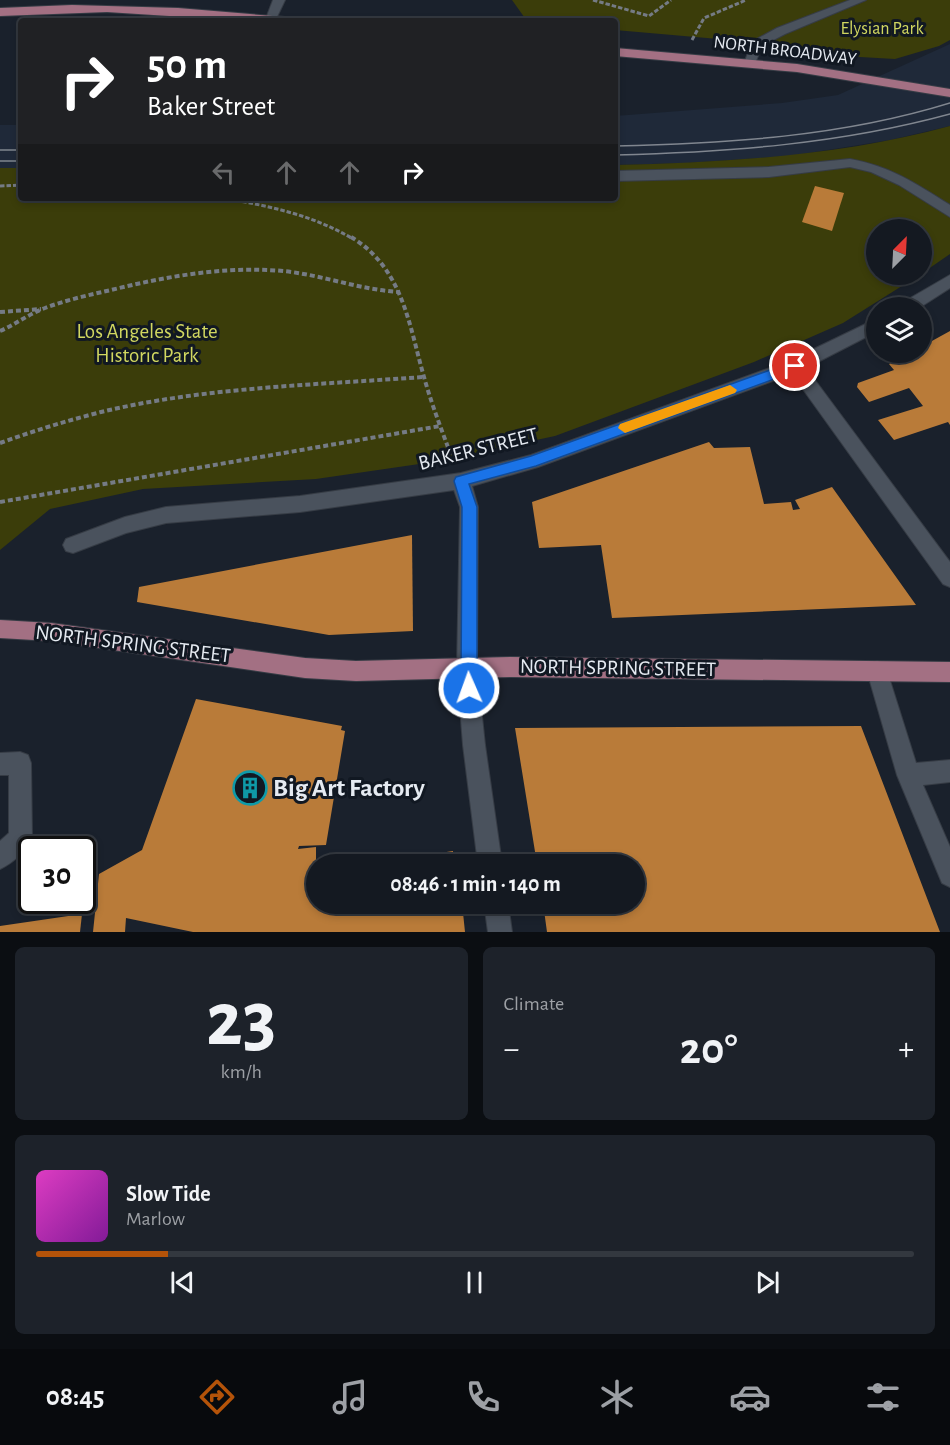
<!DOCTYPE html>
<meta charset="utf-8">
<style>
:root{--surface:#141921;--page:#1d222a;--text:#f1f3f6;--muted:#9da0a5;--line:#33383f;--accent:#b45309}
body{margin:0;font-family:"Alegreya Sans",sans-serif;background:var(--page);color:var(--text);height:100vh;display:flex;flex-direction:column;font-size:22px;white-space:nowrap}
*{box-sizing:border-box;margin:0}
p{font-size:20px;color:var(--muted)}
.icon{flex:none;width:33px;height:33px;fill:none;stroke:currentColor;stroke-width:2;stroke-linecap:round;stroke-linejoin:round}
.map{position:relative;height:932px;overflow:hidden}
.details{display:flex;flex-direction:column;gap:15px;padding:15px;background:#0b0e12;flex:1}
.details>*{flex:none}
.hud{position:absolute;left:18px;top:18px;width:600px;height:183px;border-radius:6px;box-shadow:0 3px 9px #0003,0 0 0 2px var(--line);background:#202124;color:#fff;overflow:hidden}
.needle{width:39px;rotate:24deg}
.fabs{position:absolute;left:866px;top:219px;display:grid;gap:12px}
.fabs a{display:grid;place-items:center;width:66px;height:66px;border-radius:50%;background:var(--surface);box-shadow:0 3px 9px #0003,0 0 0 2px var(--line);font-size:30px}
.speed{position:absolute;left:18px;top:836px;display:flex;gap:12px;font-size:30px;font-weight:700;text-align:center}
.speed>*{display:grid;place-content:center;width:78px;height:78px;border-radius:50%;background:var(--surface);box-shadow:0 3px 9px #0003,0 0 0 2px var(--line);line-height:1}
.speed .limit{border:3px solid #111;border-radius:9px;background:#fff;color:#111}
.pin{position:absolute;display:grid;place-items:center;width:51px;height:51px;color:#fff;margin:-26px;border:3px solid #fff;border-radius:50%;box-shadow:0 2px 6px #0007}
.me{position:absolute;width:66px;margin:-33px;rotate:358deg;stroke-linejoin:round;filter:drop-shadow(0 0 4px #0008)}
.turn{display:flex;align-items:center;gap:21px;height:126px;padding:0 30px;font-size:27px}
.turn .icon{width:78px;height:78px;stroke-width:2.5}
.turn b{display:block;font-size:42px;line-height:51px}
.lanes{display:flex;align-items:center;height:57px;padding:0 30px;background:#0003;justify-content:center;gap:30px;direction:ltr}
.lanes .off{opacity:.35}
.big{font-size:45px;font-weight:700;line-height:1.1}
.details .tile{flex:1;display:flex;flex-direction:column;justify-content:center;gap:9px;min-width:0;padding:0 21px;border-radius:9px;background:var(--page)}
.details .dial{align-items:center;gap:0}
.dial b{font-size:78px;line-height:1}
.song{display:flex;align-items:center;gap:18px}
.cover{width:72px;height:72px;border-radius:9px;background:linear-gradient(135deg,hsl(310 70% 55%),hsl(290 70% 35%))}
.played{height:6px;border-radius:3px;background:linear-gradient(90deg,var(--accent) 15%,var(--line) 15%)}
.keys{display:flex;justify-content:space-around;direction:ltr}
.heat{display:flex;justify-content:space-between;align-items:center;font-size:33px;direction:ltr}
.details .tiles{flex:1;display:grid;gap:15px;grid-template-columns:1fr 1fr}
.tile:last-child{grid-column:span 2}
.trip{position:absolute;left:306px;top:854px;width:339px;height:60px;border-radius:30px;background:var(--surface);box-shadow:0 3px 9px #0003,0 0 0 2px var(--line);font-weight:700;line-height:60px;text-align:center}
.tabs{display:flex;height:96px;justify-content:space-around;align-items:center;background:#080a0d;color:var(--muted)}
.tabs .icon{width:42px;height:42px}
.tabs .active{color:var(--accent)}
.tabs b{font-size:27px;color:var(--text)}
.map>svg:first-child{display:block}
.built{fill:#1f2939}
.green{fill:#3b3d0a}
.building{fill:#b97b39}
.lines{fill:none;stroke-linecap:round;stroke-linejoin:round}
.minor-casing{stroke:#363c45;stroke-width:2}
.major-casing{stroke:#363c45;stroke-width:2}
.path-far1{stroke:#757b85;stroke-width:3;stroke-dasharray:4.5 2;stroke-linecap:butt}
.path{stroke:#757b85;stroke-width:4;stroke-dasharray:5 3;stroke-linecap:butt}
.minor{fill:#4a525d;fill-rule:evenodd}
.major{fill:#a37083;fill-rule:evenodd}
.tram{stroke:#80868f;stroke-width:1.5}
.route{fill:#1a73e8;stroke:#114b97;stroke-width:1.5}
.slow{fill:#f59e0b}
.labels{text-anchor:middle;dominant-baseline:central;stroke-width:6;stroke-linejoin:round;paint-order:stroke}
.far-park-label{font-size:18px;fill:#d1d760;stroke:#111822}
.far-street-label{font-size:18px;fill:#e5eaf1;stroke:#111822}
.park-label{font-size:21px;fill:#d1d760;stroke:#111822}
.street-label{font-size:21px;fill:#e5eaf1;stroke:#111822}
.near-poi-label{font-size:26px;font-weight:bold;fill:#e5eaf1;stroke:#111822;text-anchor:start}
</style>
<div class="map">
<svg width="950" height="932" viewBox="0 0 950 932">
<rect width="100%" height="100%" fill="#1a212c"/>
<g class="built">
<path d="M950,44V126L890,140L790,156L688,163L615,165V116L782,103L838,95Z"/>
<rect x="0" y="125" width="21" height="43"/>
</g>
<g class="green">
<path d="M512,0H950V40L939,46L895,59L860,57L797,46L615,30V21H527Z"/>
<path d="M950,126V254L921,274V230H876V274H921L843,323L754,362L555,436L433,462L316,479L143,489L50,509L0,550V168H21V198H615V165C728,162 840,156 950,126Z"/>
</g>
<g class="building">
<path d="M815,186L844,193L832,231L802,222Z"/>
<path d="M950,331V425L948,422L894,440L878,420L923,406L909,388L869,402L857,387L858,383L894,370L889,364L910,352H921V347Z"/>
<path d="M709,442L714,448L750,447L764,504L791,502L793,510L800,509L795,500L832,487L916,605L612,618L601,545L539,548L532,502Z"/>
<path d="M412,535L413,631L329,635L137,602L139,587Z"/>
<path d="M196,699L342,726L341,730L345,731L326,845L299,846L298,849L316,847V903H462L465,932H193L126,918L125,932H93L99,874L142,850Z"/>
<path d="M861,726L940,932H547L543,903H634V864H537L515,728Z"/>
<path d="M453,851V857H457V864H369Z"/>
<path d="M82,914L80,932H0V926Z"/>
</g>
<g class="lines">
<defs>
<g id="minor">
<path d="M273,0H285L275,21H265Z"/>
<path d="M850,0H866L785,34L762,46L754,66L750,67L744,63L753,41L777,28Z"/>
<path d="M850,159C892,167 915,183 950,205V217L899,185L871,172L850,167L769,177L615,181V171L769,167Z"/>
<path d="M950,275V288L919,308H898L900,304Z"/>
<path d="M876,319V332L806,368L950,562V587L943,584L792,374L538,467L472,486L478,507L477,669L485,745L502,864H478L463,745L457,669L460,507L454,490L300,512L166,523L126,533L73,553L66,551L63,545L66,539L125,517L166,507L300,496L461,473L531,455L789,361Z"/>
<path d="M877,661L884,664L887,671L916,763L950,760V782L923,785L950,847V887L942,883L897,775L867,671L870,664Z"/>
<path d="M20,752L28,755L31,763L32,838C26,851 13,863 0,869V841L9,833V775H0V753Z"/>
<path d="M484,903H508L512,932H488Z"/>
</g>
<g id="major">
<path d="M72,5L178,8L285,17L291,21H247L107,12L0,16V8Z"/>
<path d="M615,48L797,64L950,89V97L797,72L615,56Z"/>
<path d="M0,620L51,623L305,658L356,661L511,657L950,662V682L511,677L356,681L305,678L51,641L0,638Z"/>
</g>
</defs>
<use href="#minor" class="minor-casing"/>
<use href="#major" class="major-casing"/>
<g class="path-far1">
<path d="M593,0L649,16L671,0"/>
<path d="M692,40L704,18L746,0"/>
<path d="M0,186L21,185"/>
<path d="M223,198C269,206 313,215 353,239"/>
</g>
<g class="path">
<path d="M351,237C403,268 409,325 424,377C432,406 443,433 453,461"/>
<path d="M0,312L41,309"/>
<path d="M0,331C16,324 29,314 45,308C66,300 89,295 111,290C168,276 225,266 283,271C323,275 360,290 400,292"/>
<path d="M0,443C33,431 66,421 101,412C205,387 316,385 423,377"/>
<path d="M0,502L440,426"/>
</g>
<use href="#minor" class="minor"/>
<use href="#major" class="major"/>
<g class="tram">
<path d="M615,146C729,143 840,137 950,103"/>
<path d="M0,150H21"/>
<path d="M615,155C729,152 840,144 950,114"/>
<path d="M0,161H21"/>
</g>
</g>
<path class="route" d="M795,361L801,366L799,370L536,466L469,484L477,507V688L475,694L469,696L463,694L461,688L462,507L454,481L456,477L531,456Z"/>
<path class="slow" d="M730,385L737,390L735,393L625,433L618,428L620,424Z"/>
<defs>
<symbol id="building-ring" viewBox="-11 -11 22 22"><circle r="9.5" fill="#111822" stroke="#0f9aa8" stroke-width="1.5"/><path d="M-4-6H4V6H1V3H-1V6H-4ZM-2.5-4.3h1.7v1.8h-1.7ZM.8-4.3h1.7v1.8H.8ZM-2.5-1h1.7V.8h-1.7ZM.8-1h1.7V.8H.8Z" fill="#0f9aa8"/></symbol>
</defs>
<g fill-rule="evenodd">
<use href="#building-ring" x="231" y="769" width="38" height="38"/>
</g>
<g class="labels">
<g class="far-park-label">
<text x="882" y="29">Elysian Park</text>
</g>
<g class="far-street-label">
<text transform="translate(785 51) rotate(7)">NORTH BROADWAY</text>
</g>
<g class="park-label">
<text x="147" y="331">Los Angeles State<tspan x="147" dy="24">Historic Park</tspan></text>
</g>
<g class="street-label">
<text transform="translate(478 449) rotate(-14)">BAKER STREET</text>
<text transform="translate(133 644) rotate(7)">NORTH SPRING STREET</text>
<text transform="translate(618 668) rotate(1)">NORTH SPRING STREET</text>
</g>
<g class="near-poi-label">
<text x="273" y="788">Big Art Factory</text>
</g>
</g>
</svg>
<div class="fabs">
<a><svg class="needle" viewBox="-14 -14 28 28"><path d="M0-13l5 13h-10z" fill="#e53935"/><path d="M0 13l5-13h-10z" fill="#9da0a5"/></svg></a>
<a><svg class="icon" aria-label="layers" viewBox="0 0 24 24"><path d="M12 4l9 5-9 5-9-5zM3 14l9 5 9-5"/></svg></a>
</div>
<div class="speed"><div class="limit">30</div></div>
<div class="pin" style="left:795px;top:366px;background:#d93025"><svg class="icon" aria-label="arrive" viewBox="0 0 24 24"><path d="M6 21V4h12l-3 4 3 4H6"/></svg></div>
<svg class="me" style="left:469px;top:688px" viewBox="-20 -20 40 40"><circle r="17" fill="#1a73e8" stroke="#fff" stroke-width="3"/><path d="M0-11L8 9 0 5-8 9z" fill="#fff"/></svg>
<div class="trip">08:46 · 1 min · 140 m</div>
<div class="hud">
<div class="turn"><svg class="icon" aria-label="right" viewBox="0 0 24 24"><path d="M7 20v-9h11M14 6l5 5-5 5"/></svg><div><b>50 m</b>Baker Street</div></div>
<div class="lanes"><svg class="icon off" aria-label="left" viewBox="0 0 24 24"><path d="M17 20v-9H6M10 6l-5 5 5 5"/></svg><svg class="icon off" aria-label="ahead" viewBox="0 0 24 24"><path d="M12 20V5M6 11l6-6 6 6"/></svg><svg class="icon off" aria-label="ahead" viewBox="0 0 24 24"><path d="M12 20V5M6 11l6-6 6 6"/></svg><svg class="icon" aria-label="right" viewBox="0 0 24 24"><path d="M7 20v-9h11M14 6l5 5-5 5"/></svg></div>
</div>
</div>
<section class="details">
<div class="tiles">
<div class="tile dial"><b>23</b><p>km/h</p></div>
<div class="tile"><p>Climate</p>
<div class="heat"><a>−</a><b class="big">20°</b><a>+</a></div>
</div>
<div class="tile">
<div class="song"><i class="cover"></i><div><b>Slow Tide</b><p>Marlow</p></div></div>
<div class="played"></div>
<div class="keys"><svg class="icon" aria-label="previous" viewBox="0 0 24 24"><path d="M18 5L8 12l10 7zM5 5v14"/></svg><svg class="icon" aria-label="pause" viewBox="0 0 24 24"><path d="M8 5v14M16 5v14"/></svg><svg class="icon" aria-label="next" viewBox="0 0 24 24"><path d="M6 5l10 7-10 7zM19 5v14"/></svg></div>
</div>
</div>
</section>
<nav class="tabs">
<b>08:45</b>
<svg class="icon active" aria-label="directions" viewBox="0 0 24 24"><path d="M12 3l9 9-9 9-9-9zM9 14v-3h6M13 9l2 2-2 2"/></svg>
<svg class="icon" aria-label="music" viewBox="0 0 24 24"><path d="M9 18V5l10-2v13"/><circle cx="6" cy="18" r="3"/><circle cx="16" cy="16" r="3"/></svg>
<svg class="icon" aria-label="phone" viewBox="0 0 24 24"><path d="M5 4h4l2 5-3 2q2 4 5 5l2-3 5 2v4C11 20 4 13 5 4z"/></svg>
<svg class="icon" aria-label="climate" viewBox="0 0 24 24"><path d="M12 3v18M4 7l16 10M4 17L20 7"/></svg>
<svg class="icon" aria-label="car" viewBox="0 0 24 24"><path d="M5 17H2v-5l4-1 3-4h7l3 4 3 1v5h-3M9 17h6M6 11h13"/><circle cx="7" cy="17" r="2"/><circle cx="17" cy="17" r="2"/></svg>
<svg class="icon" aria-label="filters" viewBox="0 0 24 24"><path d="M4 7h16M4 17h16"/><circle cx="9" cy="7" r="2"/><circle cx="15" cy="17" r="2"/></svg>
</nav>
